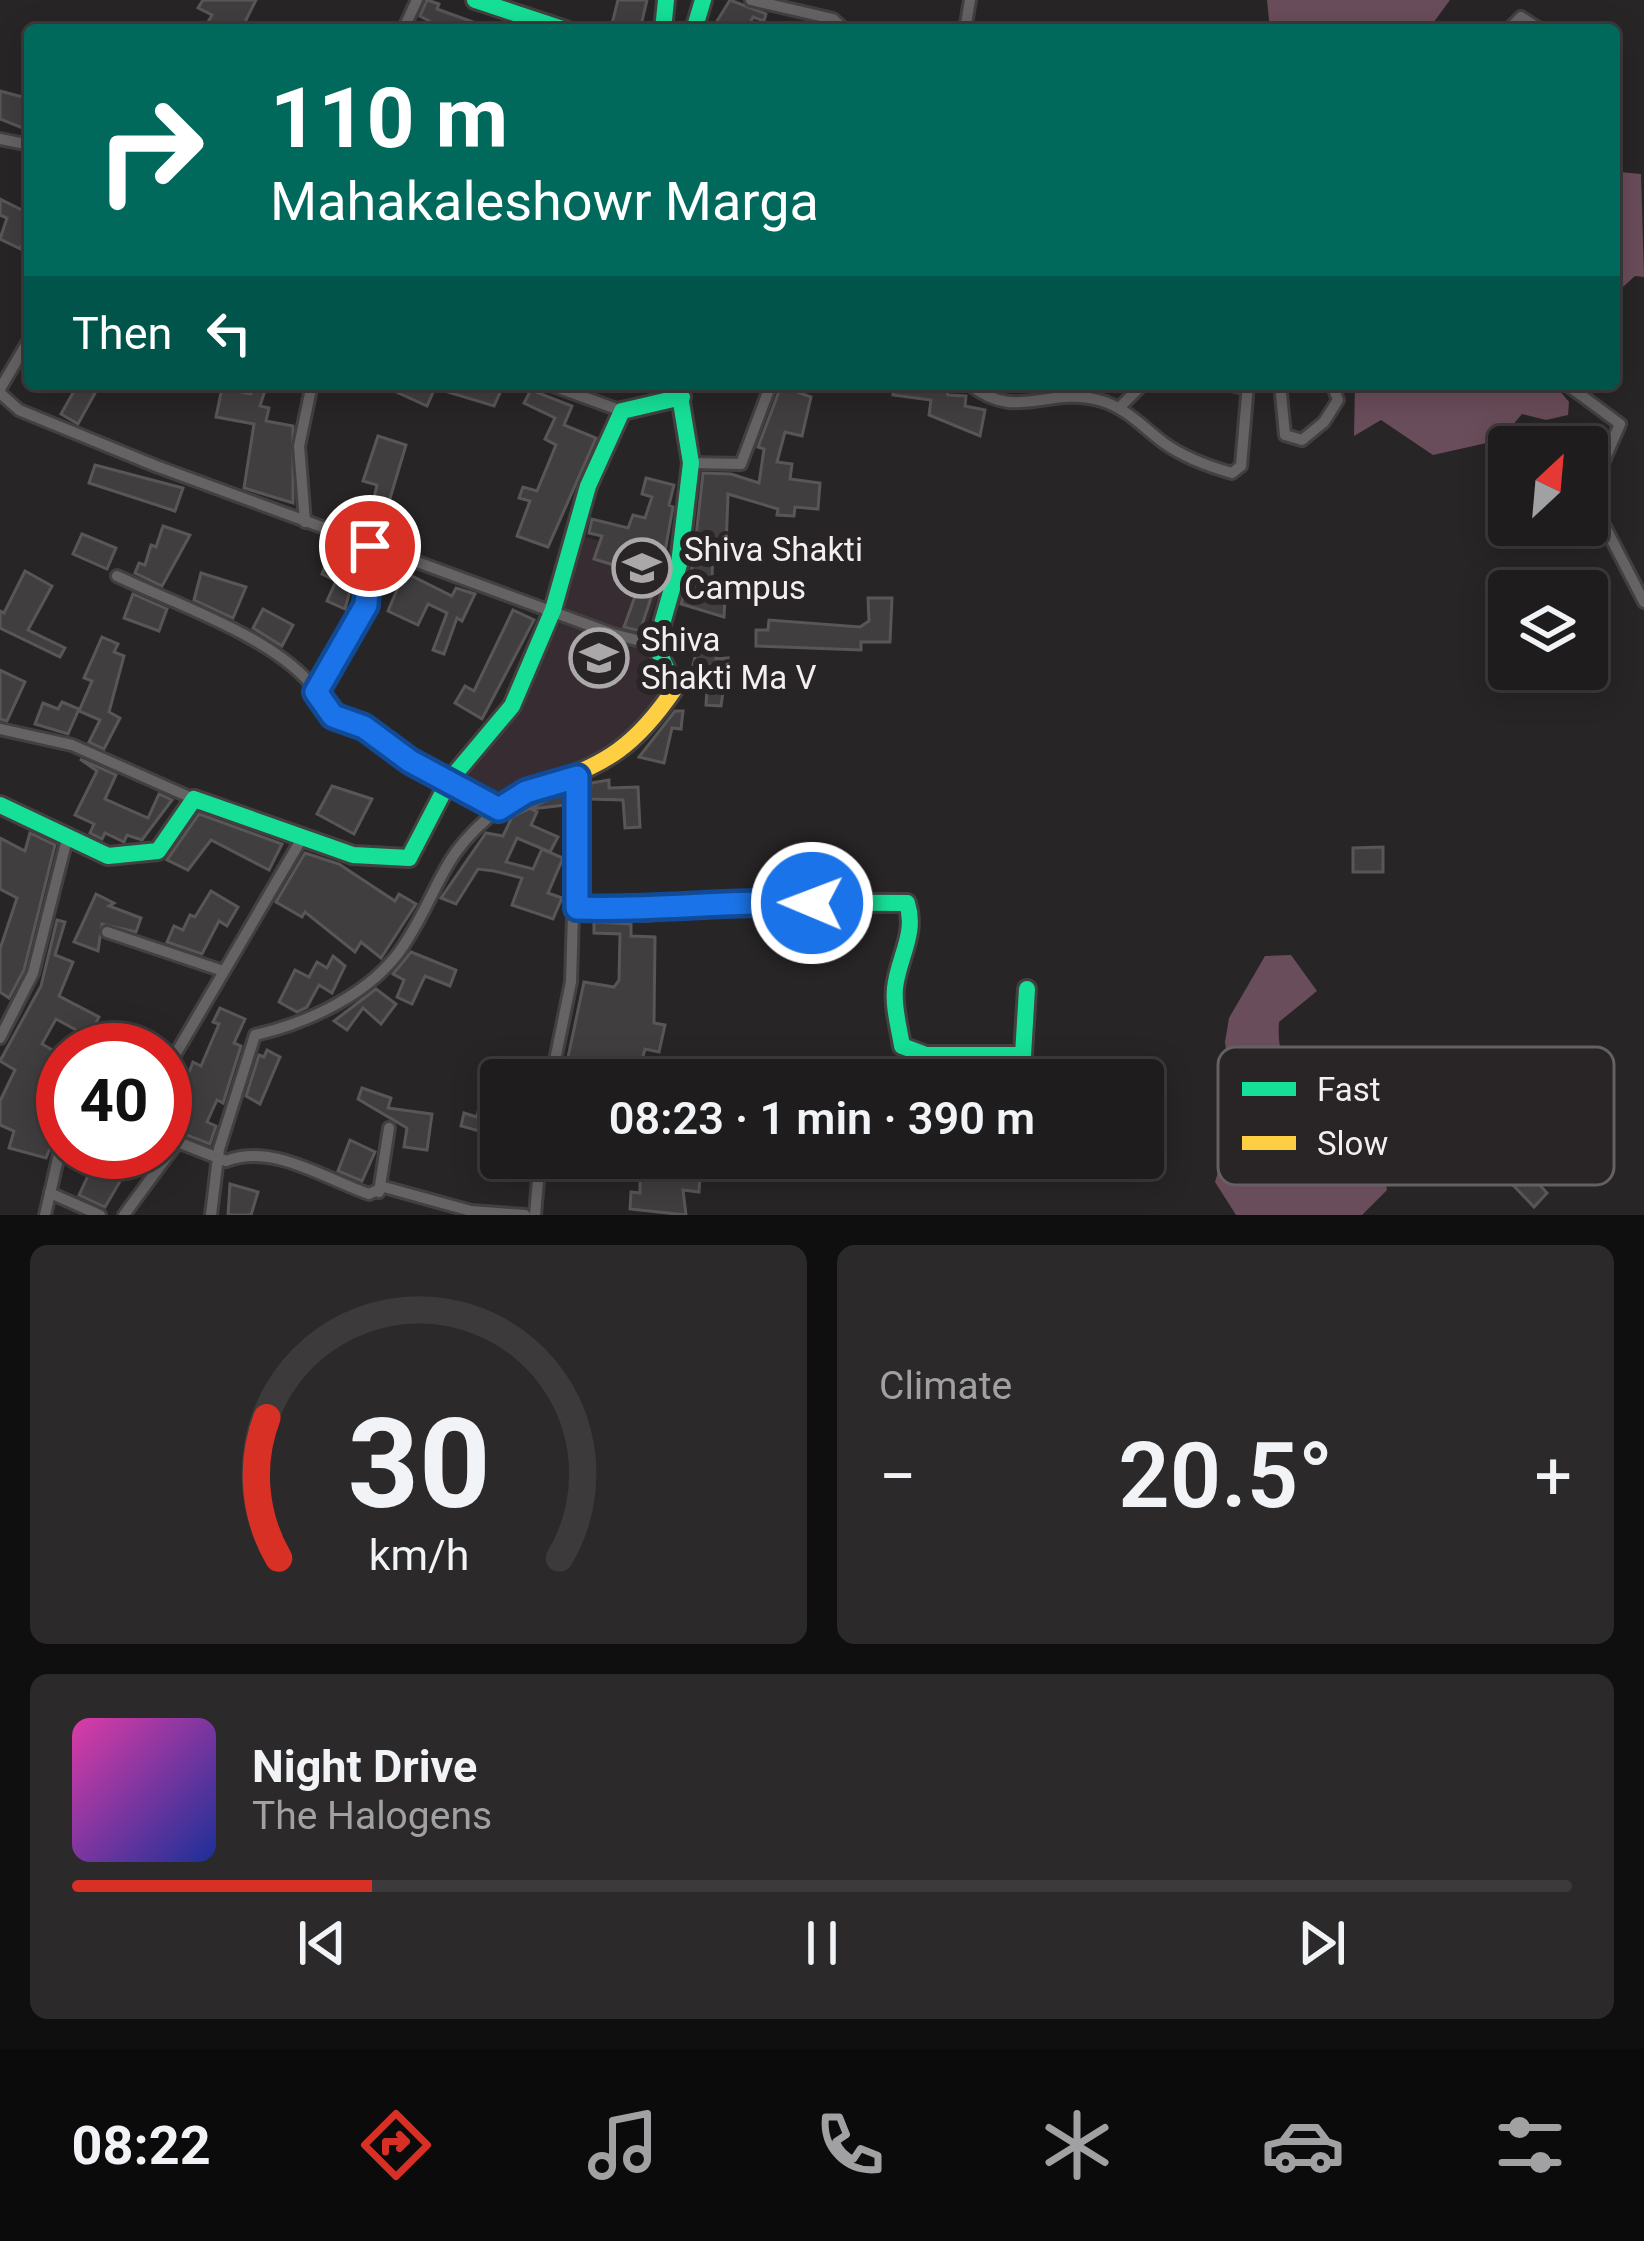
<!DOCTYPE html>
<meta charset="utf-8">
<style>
:root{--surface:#1e1c1c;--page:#2b2929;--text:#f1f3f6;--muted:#a1a1a3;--line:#3c3a3b;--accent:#d93025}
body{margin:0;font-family:Roboto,sans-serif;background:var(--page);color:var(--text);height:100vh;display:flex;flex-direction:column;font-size:45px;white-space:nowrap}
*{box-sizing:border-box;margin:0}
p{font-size:39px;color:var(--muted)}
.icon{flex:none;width:66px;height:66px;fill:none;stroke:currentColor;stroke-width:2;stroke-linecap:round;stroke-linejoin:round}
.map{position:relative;height:1215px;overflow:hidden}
.details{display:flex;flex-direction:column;gap:30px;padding:30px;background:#100f0f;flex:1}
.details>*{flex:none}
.hud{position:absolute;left:24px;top:24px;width:1596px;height:366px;border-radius:12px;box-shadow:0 6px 30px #0003,0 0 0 3px var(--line);background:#00695c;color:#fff;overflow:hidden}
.needle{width:78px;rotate:26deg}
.tools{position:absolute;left:1488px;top:426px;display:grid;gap:24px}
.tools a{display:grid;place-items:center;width:120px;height:120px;border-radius:12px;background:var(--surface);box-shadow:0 6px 30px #0003,0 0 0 3px var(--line);font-size:60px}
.speed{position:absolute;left:36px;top:1023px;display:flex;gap:24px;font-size:60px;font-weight:700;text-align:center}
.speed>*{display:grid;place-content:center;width:156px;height:156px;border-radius:50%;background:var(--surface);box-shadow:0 6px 30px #0003,0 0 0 3px var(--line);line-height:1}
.speed .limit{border:18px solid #d22;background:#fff;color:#111}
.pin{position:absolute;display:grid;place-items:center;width:102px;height:102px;color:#fff;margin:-51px;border:6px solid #fff;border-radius:50%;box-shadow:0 3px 12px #0007}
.me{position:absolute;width:132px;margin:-66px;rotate:271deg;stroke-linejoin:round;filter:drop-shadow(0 0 9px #0008)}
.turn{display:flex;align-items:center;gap:42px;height:252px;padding:0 48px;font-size:54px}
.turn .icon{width:156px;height:156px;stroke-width:2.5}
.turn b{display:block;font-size:84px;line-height:102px}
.then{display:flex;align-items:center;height:114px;padding:0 48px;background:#0003;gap:24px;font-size:45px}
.big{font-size:90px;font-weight:600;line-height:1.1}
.details .widget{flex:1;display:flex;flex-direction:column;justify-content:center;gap:18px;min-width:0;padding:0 42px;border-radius:18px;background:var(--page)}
.details .dial{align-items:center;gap:0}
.dial svg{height:312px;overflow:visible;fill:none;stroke:var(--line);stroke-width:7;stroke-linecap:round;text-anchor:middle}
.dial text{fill:var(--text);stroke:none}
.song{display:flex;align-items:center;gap:36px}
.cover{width:144px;height:144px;border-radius:18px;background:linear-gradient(135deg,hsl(320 70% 55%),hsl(230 70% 35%))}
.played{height:12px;border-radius:6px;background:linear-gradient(90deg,var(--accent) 20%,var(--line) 20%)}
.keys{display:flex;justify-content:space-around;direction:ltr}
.heat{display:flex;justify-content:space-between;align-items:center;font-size:66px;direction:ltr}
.details .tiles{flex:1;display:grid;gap:30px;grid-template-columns:1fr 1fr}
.widget:last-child{grid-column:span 2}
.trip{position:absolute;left:480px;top:1059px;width:684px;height:120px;border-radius:12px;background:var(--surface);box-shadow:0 6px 30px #0003,0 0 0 3px var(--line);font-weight:600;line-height:120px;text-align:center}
.tab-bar{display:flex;height:192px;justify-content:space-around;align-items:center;background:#0c0b0b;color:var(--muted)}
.tab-bar .icon{width:84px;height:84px}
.tab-bar .on{color:var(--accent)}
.tab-bar b{font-size:54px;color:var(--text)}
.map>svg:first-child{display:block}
.built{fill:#362c31}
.forest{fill:#6a4d5a}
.building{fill:#403e3f;stroke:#595657;stroke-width:3}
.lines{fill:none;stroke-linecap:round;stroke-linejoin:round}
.street-casing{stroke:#424040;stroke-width:16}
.fast-casing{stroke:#424040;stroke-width:22}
.slow-casing{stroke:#424040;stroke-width:22}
.street{stroke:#656364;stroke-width:10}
.fast{stroke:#16e098;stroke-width:16}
.slow{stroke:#ffcf43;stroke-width:16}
.route-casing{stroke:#114b97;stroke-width:30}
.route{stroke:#1a73e8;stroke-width:21}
.labels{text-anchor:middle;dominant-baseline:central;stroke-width:12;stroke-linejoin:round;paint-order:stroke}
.poi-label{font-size:33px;fill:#f2eff0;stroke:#292426;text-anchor:start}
.key{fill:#292426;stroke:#656163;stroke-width:3}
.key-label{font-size:33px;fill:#f2eff0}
</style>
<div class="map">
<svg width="1644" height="1215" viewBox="0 0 1644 1215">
<rect width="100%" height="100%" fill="#282526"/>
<path class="built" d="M578,535L672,560L642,637L671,682L636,743L593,766L497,800L462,779L527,690L562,620Z"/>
<g class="forest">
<path d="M1267,0H1450L1428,30H1270Z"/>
<path d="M1620,172L1641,174L1644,277L1635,276L1614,295Z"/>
<path d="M1355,384H1554L1569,402L1568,415L1546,420L1522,414L1500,440L1433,455L1381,420L1354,436Z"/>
<path d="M1291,955L1317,991L1279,1022C1274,1092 1326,1074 1351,1119L1336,1139L1340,1160L1361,1170L1383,1169L1387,1190L1362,1215H1236L1215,1182L1235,1115L1225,1042L1229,1018L1265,956Z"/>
</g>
<g class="building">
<path d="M203,0H256L241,30L207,24L212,15L198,8Z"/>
<path d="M427,0L439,4L437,9L495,30H429L433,23L420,16Z"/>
<path d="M618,0H647L640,30L611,28Z"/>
<path d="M730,0L766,14L764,21L753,17L747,30L714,26Z"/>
<path d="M0,91L30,99V131L0,119Z"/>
<path d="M0,199L30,214L21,249L0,239L7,218L0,215Z"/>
<path d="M78,384H100L78,424L61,414Z"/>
<path d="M254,384H267L260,406L269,408L266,421L293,426V503L244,488L254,424L216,417L222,388L251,394Z"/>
<path d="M379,384H504L494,406L435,388L427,406Z"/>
<path d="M894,384H944L948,395L966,396L965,406L985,410L980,436L929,415L931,400L893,395Z"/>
<path d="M781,386L811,397L802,436L785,432L777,462L792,464L790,479L820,483L818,509L795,507L794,516L777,515L778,509L728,494L726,549H713L712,579L713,594L725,598L724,617L681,604L693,564L703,473L731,474L759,483L764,449L758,447Z"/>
<path d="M531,390L572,406L564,425L596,438L548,547L517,536L530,501L519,498L523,487L537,491L556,445L545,439L555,418L524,403Z"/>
<path d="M1518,429L1594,440V447H1515Z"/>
<path d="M378,436L406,445L383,522L369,519L377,485L363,481Z"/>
<path d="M95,465L183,488L175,511L89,483Z"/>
<path d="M646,478L674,485L669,505L673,507L663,562L640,631L624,627L643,574L594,559L602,536L589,533L592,519L628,528L633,515L645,518L652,497L642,494Z"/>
<path d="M163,526L190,535L162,586L135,573L139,563L145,565L151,545L156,547Z"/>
<path d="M82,534L116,548L107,569L73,554Z"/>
<path d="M330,553L356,569L345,609L327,601L336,581L322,574Z"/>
<path d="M390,565L452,596L456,588L475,594L462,621L457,618L444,654L433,650L447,613L428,604L418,625L388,611L399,585L384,576Z"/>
<path d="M25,571L52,586L28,630L65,648L60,657L0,628V611L4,613Z"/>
<path d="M201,573L246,587L233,618L194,600Z"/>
<path d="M133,594L167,609L159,631L124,618Z"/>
<path d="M868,598H892L890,642H861V650L756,646V630H768L769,620L860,627L869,621Z"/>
<path d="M263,609L293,625L282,646L253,628Z"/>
<path d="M513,610L534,620L482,719L455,703L465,686L474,691Z"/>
<path d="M102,637L118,644L114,652L124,656L109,712L120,718L104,749L89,742L100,720L79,711L92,681L84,678Z"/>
<path d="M700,637L719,640L716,659L728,658L721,706L706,705L707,689L687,686L682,673H691Z"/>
<path d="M0,670L25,682L7,721L0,719Z"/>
<path d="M62,702L79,709L68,734L35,724L43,703L58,709Z"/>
<path d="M675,711H683L681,729L672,728L664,763L639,757Z"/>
<path d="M80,759L116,775L105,799L148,818L159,794L172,800L142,840L127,835L124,842L105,833L102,839L90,833L94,824L75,815L97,771Z"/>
<path d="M609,780V788L638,787L640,827L625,828L623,800L590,799L591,783Z"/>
<path d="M332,786L372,799L354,834L317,814Z"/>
<path d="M566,791V805L531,809L537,812L531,825L558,837L550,852L517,838L506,862L533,869L542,849L563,858L548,893L562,898L553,919L512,905L522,878L494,871L478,869L456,904L441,898L486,833L503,836L512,817Z"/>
<path d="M199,814L282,844L269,870L211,840L188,870L167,860Z"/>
<path d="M30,833L55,845L24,970L9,998L0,992V949L17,898L0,889V838L25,851Z"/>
<path d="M1383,847V872H1353V848Z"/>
<path d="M305,853L339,864L395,901L399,894L416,904L381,958L361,942L355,952L305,912L302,917L276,902Z"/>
<path d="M211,891L238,907L227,926L219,921L202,954L167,942L174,926L183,930L190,915L195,917Z"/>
<path d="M96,894L114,903L109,906L141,918L136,932L102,924L98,951L74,942Z"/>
<path d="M57,920L65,922L55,955L73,962L59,996L99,1017L89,1037L56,1019L42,1044L63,1056V1116L46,1158L9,1148L14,1131L0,1125V1101L15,1070L0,1061L41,986Z"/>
<path d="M594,922L631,924V936L655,937L654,1023L665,1025L659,1052L645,1049L640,1068L604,1059L600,1080L564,1076L584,982L614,987L619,980L620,934L594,933Z"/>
<path d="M411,952L456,970L450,986L425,976L412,1004L397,997L404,980L393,974Z"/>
<path d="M333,956L345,966L332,993L319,985L307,1007L297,1012L279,1002L295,970L309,977L317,962L327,968Z"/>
<path d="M376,989L396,1004L381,1024L363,1008L347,1030L334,1021Z"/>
<path d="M220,1008L245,1019L234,1043L241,1046L223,1103L217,1100L207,1122L216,1126L210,1144L165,1127V1085L181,1093L193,1062L201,1066L219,1024L213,1022Z"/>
<path d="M267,1050L280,1057L260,1104L246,1096L259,1055L264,1057Z"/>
<path d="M362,1088L391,1098L388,1108L432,1114L427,1150L404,1147L407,1128L358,1099Z"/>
<path d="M482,1092L501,1096V1113L496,1112L490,1134L461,1126L464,1113L477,1117Z"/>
<path d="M350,1140L375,1152L362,1181L338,1171Z"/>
<path d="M82,1152L125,1173L105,1207L79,1195L88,1176L73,1168Z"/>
<path d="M1516,1153L1526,1184L1532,1177L1547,1193L1534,1207L1510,1182L1502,1157Z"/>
<path d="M640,1172L700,1176L699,1192L683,1190L686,1215L630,1209L631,1192L640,1193Z"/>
<path d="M230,1184L258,1192L251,1215H228Z"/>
</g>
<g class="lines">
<defs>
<g id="street">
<path d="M751,0L833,19L845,30"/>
<path d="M403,30L417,0"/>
<path d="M965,30L970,0"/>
<path d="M1508,30L1521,17L1541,30"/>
<path d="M0,139L30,145"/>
<path d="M548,384L622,411"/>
<path d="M969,384C1017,423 1047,385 1102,401C1126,408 1144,428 1164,443C1185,458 1207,466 1232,473L1241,466L1248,384"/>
<path d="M1226,384L1244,388"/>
<path d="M1280,384L1285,435L1302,440L1324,422L1338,400L1332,384"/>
<path d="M1566,384L1620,424L1597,477L1601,519L1644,602"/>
<path d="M0,389L30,338"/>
<path d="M0,393L19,410L156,466L613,634L656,645"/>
<path d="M1120,407L1143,384"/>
<path d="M691,463L741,464L771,384"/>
<path d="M305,522L299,446L312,384"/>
<path d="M117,576C175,604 280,639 316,691"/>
<path d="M0,729L72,745L194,799"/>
<path d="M107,932L223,971"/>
<path d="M0,1038L33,973L68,835"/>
<path d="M165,1072L301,840"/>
<path d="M551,1080L571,982L577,777"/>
<path d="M165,1137L226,1161C273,1143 323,1178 369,1194L384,1187L471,1211L525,1215"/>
<path d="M580,1158L724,1168"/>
<path d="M379,1192L389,1128"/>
<path d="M50,1193L100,1215"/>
<path d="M45,1215L63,1137"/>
<path d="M124,1215L177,1143"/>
<path d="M211,1215L219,1149L255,1035C308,1023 373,993 404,945C442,887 439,855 499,809"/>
<path d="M535,1215L540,1158"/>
</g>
<g id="fast">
<path d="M475,0L566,30"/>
<path d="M663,30L666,0"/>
<path d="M694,30L703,0"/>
<path d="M669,675L656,645L679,564L691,463L678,384"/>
<path d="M0,805L108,856L158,851L194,799L353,855L409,858L449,781L512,706L553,610L588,486L622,411L682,397"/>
<path d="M577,908L647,912L689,902L907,903C917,934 898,958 895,988C893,1007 899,1027 902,1046L926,1055H1023L1027,989"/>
</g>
<path id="slow" d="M370,546L366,605L316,691L339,715L499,809C582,764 617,774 675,688L669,675"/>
</defs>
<use href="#street" class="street-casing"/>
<use href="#fast" class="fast-casing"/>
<use href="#slow" class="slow-casing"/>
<use href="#street" class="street"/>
<use href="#fast" class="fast"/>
<use href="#slow" class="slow"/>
</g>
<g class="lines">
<defs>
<path id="route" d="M370,546L366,605L316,692L333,716L364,727L410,761L499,809L526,792L577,777V908C656,911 732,900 812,903"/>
</defs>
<use href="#route" class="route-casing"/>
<use href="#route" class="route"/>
</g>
<defs>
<symbol id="university-ring" viewBox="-11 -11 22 22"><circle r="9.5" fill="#292426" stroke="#aba8a9" stroke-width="1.5"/><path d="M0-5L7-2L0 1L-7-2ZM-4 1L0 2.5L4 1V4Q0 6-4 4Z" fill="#aba8a9"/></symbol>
<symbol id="school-ring" viewBox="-11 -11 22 22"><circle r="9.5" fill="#292426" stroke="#aba8a9" stroke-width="1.5"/><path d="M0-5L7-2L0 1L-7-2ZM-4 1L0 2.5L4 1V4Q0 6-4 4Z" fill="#aba8a9"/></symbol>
</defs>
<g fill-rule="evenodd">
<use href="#university-ring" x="609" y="535" width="66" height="66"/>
<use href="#school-ring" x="566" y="625" width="66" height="66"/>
</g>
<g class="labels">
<g class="poi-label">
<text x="684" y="549">Shiva Shakti<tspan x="684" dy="38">Campus</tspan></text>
<text x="641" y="639">Shiva<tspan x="641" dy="38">Shakti Ma V</tspan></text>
</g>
</g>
<rect x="1218" y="1047" width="396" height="138" rx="18" class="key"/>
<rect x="1242" y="1082" width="54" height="14" fill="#16e098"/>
<rect x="1242" y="1136" width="54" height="14" fill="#ffcf43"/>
<g class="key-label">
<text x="1317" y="1101">Fast</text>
<text x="1317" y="1155">Slow</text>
</g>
</svg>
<div class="tools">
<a><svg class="needle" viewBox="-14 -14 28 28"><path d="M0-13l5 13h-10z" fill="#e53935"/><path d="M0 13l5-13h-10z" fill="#a1a1a3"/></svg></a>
<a><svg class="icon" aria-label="layers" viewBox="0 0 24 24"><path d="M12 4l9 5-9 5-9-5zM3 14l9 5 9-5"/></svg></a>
</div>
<div class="speed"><div class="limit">40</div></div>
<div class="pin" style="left:370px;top:546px;background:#d93025"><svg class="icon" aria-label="arrive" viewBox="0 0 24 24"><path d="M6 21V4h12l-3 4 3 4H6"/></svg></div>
<svg class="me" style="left:812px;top:903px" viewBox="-20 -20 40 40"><circle r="17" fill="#1a73e8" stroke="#fff" stroke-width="3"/><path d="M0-11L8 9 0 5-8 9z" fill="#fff"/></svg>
<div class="trip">08:23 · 1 min · 390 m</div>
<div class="hud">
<div class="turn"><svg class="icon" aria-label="right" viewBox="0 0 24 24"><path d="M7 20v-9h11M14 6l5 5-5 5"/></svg><div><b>110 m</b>Mahakaleshowr Marga</div></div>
<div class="then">Then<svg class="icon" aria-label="left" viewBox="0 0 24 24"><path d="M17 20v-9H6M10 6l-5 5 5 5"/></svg></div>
</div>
</div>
<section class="details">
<div class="tiles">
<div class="widget dial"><svg viewBox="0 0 100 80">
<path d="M14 69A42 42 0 1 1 86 69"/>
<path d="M14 69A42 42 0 0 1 11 33" stroke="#d93025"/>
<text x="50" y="56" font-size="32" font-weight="700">30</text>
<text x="50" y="72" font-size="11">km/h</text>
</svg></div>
<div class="widget"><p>Climate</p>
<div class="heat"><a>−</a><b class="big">20.5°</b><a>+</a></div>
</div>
<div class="widget">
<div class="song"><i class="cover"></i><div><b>Night Drive</b><p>The Halogens</p></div></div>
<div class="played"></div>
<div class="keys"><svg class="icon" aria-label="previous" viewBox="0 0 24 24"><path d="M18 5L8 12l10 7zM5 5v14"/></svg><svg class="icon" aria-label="pause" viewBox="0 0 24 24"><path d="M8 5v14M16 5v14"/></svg><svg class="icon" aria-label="next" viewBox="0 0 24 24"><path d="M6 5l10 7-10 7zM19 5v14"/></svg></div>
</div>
</div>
</section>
<nav class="tab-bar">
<b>08:22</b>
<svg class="icon on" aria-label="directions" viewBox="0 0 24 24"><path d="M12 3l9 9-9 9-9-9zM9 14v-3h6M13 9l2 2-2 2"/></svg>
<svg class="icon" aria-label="music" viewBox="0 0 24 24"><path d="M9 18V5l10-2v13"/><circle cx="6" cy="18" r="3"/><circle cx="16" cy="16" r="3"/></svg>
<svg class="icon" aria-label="phone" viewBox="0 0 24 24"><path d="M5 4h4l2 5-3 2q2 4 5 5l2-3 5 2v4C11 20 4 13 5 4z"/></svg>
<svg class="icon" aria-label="climate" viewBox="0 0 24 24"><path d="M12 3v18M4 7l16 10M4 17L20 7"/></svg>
<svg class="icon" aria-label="car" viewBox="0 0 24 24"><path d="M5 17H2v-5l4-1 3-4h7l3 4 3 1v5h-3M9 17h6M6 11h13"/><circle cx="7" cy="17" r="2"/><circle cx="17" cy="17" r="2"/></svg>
<svg class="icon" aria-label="filters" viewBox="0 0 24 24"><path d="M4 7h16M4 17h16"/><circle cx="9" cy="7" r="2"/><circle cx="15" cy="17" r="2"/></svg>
</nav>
